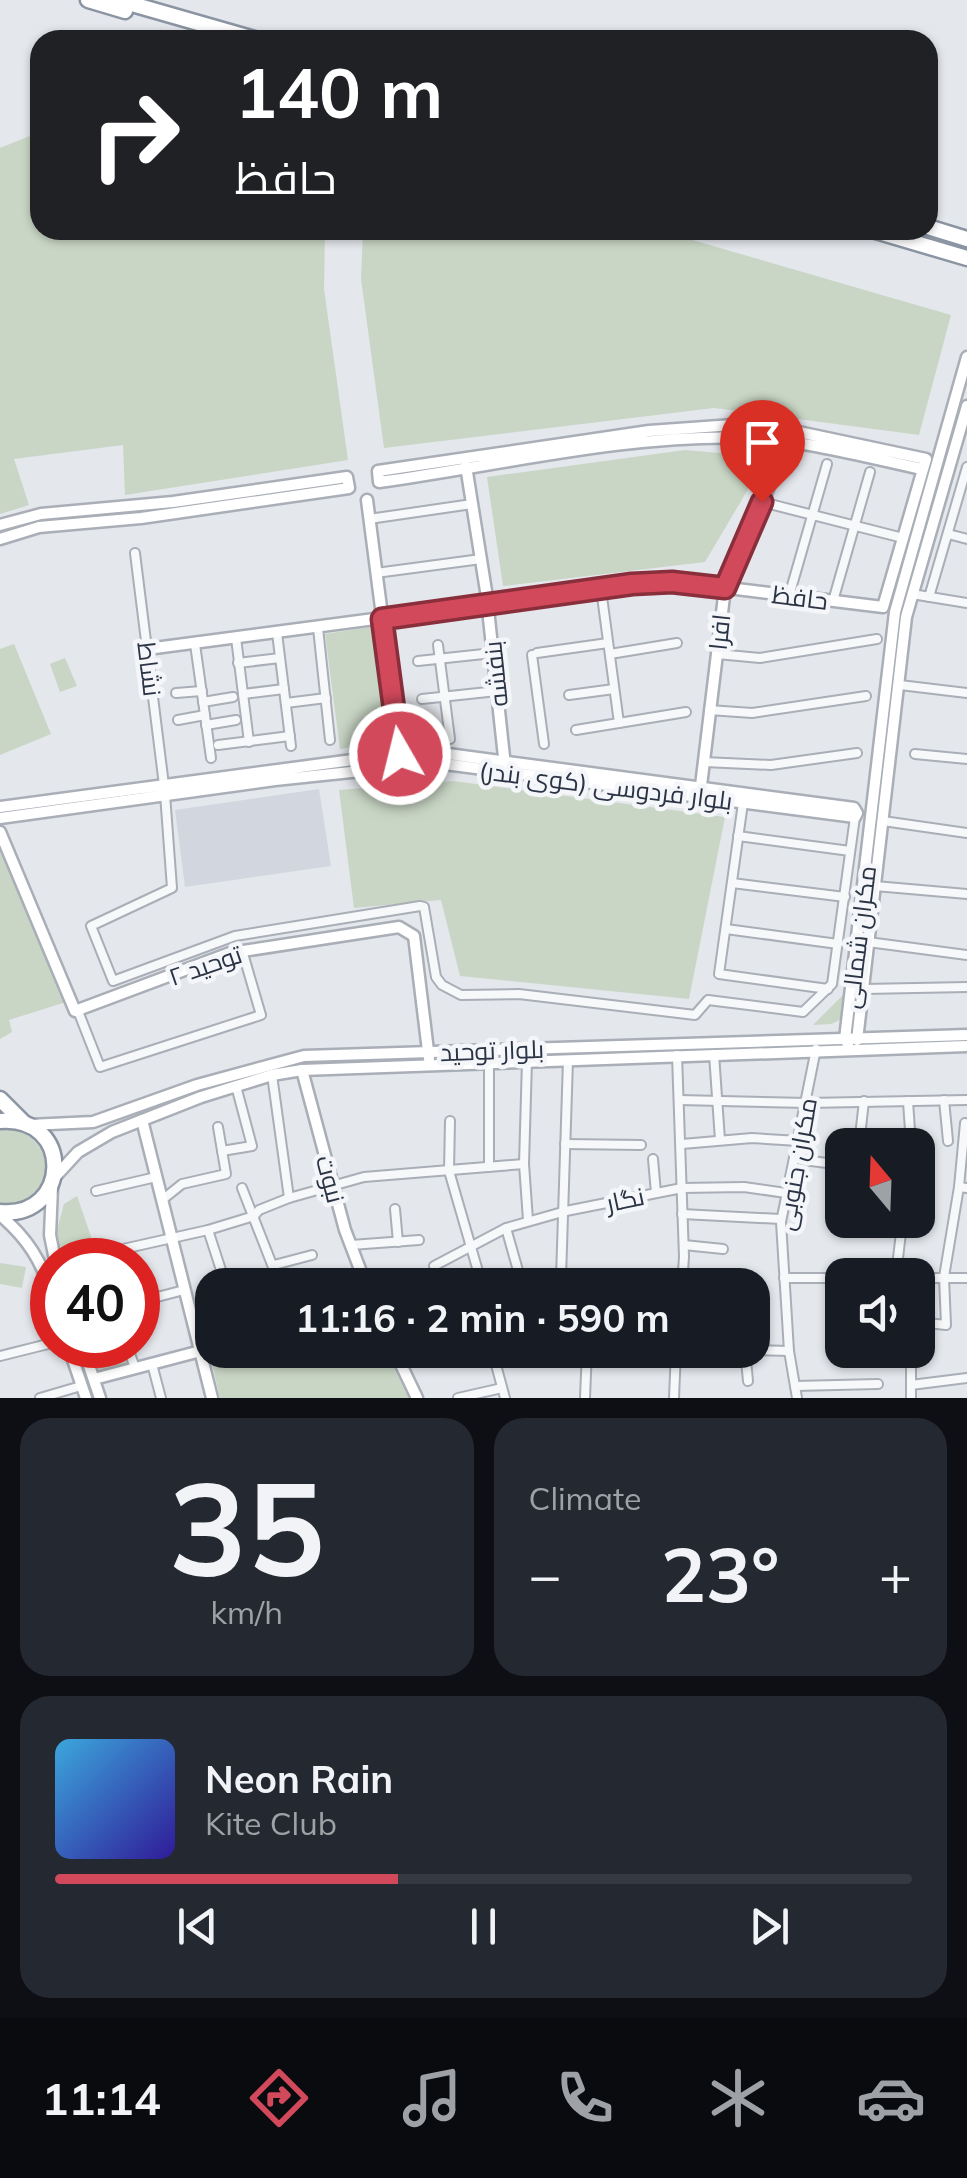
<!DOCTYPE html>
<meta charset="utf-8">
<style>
:root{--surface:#171b24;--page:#242831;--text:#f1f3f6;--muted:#9ea1a6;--line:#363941;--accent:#d1495b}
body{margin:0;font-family:Mulish,Cairo,sans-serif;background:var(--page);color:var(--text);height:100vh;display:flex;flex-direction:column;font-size:38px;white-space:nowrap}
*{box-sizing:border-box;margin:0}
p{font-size:32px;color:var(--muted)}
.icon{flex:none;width:55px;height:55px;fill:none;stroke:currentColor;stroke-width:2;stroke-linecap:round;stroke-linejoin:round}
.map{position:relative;height:1398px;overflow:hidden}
.side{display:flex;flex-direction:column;gap:20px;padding:20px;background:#0d0f14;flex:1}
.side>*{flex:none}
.top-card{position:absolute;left:30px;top:30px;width:908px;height:210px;border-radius:30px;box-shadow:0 2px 8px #0004;background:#202124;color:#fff;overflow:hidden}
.needle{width:65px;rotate:341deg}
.controls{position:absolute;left:825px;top:1128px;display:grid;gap:20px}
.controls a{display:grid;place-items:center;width:110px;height:110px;border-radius:20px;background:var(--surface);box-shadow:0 2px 8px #0004;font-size:50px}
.speed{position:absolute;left:30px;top:1238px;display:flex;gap:20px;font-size:50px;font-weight:700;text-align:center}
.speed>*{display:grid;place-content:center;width:130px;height:130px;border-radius:50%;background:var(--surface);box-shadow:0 2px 8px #0004;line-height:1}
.speed .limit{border:15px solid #d22;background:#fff;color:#111}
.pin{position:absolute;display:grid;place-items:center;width:85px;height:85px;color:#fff;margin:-102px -42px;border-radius:50% 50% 50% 0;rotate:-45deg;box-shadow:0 0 10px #0007}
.pin .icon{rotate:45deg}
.me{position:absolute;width:110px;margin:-55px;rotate:352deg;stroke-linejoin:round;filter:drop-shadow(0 0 8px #0008)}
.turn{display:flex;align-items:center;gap:35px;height:210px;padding:0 40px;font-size:45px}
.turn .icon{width:130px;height:130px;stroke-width:2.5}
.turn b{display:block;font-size:70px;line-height:85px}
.big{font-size:75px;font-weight:700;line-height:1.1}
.side .tile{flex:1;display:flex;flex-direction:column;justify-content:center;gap:15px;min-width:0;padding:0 35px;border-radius:30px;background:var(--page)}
.side .dial{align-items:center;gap:0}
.dial b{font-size:130px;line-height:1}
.song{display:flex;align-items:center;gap:30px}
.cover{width:120px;height:120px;border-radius:15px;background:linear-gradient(135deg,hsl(200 70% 55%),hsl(250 70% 35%))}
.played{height:10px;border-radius:5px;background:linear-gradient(90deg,var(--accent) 40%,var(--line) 40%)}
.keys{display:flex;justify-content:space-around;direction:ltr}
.heat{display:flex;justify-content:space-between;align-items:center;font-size:55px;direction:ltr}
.side .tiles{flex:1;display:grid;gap:20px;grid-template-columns:1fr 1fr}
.tile:last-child{grid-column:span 2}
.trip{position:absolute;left:195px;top:1268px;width:575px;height:100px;border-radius:30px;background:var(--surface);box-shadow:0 2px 8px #0004;font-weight:700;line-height:100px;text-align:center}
.menu{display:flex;height:160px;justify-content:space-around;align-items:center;background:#090b0e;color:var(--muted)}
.menu .icon{width:70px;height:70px}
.menu .selected{color:var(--accent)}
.menu b{font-size:45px;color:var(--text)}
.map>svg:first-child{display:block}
.built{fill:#d2d6de}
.green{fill:#c9d6c5}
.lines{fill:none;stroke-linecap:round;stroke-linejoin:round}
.street-casing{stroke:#a9aeb7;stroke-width:12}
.secondary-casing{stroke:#a9aeb7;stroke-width:15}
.highway-casing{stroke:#8b94a3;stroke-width:19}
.street{stroke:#f7f8fa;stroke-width:8}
.secondary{stroke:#fff;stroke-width:10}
.highway{stroke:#fff;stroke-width:14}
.route-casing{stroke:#882f3b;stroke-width:25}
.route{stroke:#d1495b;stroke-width:18}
.labels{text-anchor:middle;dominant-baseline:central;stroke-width:9;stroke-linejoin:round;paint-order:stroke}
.street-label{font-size:25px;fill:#2b3445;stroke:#f4f6f9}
</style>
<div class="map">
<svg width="967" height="1398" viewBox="0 0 967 1398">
<rect width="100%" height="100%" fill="#e4e7ec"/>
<path class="built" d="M319,789L331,866L185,887L175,810Z"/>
<g class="green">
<path d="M40,132V230H325L324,289L348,460L125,495L123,445L14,459L29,505L0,514V148Z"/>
<path d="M363,230H658L951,315L919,435L714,408L384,448L361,279Z"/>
<path d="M685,450L767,457L705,562L503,586L487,477Z"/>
<path d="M371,627L387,742L340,749L325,634Z"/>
<path d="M14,644L51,734L0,755V649Z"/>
<path d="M65,658L77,686L60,692L50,664Z"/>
<path d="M453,781L725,817L689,999L460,976L441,900L354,908L339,790Z"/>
<path d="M0,851L66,1002L9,1020L12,1032L0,1039Z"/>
<path d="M844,994L840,1020L831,1024L813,1025Z"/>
<path d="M14,1129C64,1145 51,1210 0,1203V1130Z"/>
<path d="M77,1196L99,1260H61L57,1230L64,1204Z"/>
<path d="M0,1263L26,1267L22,1288L0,1284Z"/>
<path d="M89,1345H127L133,1363L98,1372Z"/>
<path d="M248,1350H385L409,1398H220L211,1360Z"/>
</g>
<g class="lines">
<defs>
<g id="street">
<path d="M762,502L903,538"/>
<path d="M369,519L472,504"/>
<path d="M948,534L967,539"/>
<path d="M135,553L164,785"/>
<path d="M376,573L481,559"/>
<path d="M601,589L619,723"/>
<path d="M912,594L967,603"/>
<path d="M789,596L827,464"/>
<path d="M929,597L967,467"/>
<path d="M833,601L870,472"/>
<path d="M318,628L330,740"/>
<path d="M277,633L291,746"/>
<path d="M236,638L249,742"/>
<path d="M195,644L211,758"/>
<path d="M438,645L450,739"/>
<path d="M537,653L608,643"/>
<path d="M610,654L677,643"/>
<path d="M717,654L760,658L877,639"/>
<path d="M532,655L544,744"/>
<path d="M418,661L493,653"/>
<path d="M238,663L280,658"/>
<path d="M900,685L967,693"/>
<path d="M176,693L202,691"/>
<path d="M243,694L284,689"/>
<path d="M569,695L614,689"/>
<path d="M422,699L497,691"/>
<path d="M203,702L233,697"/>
<path d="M286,703L326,698"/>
<path d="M709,710L752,713L866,696"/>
<path d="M178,720L205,715"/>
<path d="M206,725L236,720"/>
<path d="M576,730L686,712"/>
<path d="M218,745L290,736"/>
<path d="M915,754L967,759"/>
<path d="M704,762L771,765L857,753"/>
<path d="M165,794L172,888L91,926L113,981L235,936L420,906L424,907L436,977L442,985L461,995L519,994L695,1015L708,1000L803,1012L832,984L855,817"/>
<path d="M743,803L719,974L828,989"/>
<path d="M883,821L967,833"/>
<path d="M738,836L850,851"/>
<path d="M732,883L845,897"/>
<path d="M875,886L967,894"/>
<path d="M726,929L838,944"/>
<path d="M868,942L967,955"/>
<path d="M864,989L967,987"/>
<path d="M78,1011L100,1067L261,1015L242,950"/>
<path d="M714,1054L720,1140"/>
<path d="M677,1055L684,1257L682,1285"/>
<path d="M527,1061L524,1164L528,1220"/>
<path d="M272,1075L289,1198"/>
<path d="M679,1100L807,1103L967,1100"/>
<path d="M944,1100L948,1141"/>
<path d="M908,1101L911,1145"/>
<path d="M450,1121L449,1171L482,1285"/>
<path d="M565,1144L641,1145"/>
<path d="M682,1144L752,1138L799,1141"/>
<path d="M859,1145L864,1101"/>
<path d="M222,1151L252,1146L236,1086"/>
<path d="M653,1159L656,1193"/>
<path d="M796,1159L842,1165"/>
<path d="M489,1167V1062"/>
<path d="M959,1187L965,1123"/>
<path d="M242,1188L280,1285"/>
<path d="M96,1191L156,1177"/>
<path d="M162,1200L182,1184L226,1174L218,1127"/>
<path d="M395,1209L398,1242"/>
<path d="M682,1214L781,1219"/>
<path d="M859,1220L902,1224L896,1275"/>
<path d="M506,1228L521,1281"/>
<path d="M208,1230L222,1273"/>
<path d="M351,1245L419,1240"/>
<path d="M684,1245L723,1249"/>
<path d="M98,1256L99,1260"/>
<path d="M117,1260L114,1251L208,1230L254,1216L259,1210L289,1198L364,1177L524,1164"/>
<path d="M274,1265L312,1255"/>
<path d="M434,1266L506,1228L566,1211L682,1188L744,1187L786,1193"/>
<path d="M326,1278L328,1285"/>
<path d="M561,1278L568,1060"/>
<path d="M784,1278H842"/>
<path d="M918,1278H967"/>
<path d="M488,1285L567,1277L682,1281"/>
<path d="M138,1302L184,1290"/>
<path d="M925,1312L927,1278"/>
<path d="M918,1322L946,1325L944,1277L959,1187L967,1188"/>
<path d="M127,1345L135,1368"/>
<path d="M492,1350L505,1398"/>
<path d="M635,1350L676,1351"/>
<path d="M745,1350L748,1381"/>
<path d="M749,1350L789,1351"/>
<path d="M0,1356L52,1343"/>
<path d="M397,1358L443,1350"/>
<path d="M152,1364L161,1398"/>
<path d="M911,1385V1359"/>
<path d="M795,1386L878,1384"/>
<path d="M40,1398L81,1386"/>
<path d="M458,1398L502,1388"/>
<path d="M585,1398L587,1350"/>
<path d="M674,1398L676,1350"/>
<path d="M797,1398L789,1351L781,1222L816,1049"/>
<path d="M911,1398V1385L967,1378"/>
</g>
<g id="secondary">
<path d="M466,466L486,591L505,766"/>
<path d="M367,500L400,754"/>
<path d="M0,525L41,514L173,502L347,477L349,488L141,518L39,527L0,539"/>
<path d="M147,649L647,583L712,586L883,607L926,459L794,431L733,425L649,431L378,471L379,482C497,466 632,433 750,438C808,441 866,457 922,469"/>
<path d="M700,794L725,588L789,441"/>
<path d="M0,807L360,759L448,754L854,808L857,813L855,817L437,763L275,780L0,818"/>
<path d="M0,832L75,1011L230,953L399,927L414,936L429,1059"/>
<path d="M857,1040L906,617L967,406"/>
<path d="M848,1044L845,1039L895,612L967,357"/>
<path d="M302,1070L345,1230L366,1285"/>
<path d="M142,1120L212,1398"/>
<path d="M29,1125L93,1122L197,1085L304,1056L967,1035"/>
<path d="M54,1178L78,1152L112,1132L201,1097L272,1075L302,1070L967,1046"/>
<path d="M52,1187L50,1235L55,1260"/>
<path d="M0,1215C27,1238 42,1261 52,1295"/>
<path d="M68,1345L86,1398"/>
<path d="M82,1345L100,1398"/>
<path d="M394,1350L417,1398"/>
<path d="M94,1379L212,1348"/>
</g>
<g id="highway">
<path d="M88,0L125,11"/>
<path d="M118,0L258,40"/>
<path d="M928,227L967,239"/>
<path d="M872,230L967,258"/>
<path d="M0,1099L23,1122"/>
<path d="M0,1121C74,1115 71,1219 0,1212"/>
</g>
</defs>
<use href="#street" class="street-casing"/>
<use href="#secondary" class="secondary-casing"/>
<use href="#highway" class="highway-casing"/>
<use href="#street" class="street"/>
<use href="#secondary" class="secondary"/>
<use href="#highway" class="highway"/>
</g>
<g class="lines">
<defs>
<path id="route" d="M400,754L382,619L632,584L672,582L725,588L762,502"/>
</defs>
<use href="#route" class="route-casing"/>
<use href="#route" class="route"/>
</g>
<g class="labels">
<g class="street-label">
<text transform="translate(800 597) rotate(7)">حافظ</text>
<text transform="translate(719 632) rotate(-84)">افرا</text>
<text transform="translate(150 669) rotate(83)">نشاط</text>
<text transform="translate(495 674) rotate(-96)">بنفشه</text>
<text transform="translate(606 785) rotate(7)">بلوار فردوسی (کوی بندر)</text>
<text transform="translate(858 937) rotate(-83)">مکران شمالی</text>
<text transform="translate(205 965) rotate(-19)">توحید ۲</text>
<text transform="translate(492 1050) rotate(-2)">بلوار توحید</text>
<text transform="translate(796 1164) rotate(-80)">مکران جنوبی</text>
<text transform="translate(331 1179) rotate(75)">نبوت</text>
<text transform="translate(625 1199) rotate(-12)">نگار</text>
</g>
</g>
</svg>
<div class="controls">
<a><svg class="needle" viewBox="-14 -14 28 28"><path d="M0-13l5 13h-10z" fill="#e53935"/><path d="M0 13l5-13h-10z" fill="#9ea1a6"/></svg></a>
<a><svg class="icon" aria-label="sound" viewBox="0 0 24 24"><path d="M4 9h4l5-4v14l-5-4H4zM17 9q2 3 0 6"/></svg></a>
</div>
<div class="speed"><div class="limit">40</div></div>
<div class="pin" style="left:762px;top:502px;background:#d93025"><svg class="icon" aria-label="arrive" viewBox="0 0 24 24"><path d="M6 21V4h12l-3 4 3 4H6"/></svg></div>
<svg class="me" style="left:400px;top:754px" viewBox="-20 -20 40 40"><circle r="17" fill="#d1495b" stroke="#fff" stroke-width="3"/><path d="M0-11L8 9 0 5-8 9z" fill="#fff"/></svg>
<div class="trip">11:16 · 2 min · 590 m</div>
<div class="top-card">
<div class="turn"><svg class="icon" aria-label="right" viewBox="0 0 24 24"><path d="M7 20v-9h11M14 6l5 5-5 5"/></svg><div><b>140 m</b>حافظ</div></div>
</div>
</div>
<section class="side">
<div class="tiles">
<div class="tile dial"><b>35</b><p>km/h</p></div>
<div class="tile"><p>Climate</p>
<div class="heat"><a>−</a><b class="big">23°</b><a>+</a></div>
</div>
<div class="tile">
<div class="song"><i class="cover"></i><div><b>Neon Rain</b><p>Kite Club</p></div></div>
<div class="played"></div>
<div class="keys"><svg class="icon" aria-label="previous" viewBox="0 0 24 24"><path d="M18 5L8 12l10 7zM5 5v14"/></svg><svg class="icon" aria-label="pause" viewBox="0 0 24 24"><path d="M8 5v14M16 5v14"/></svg><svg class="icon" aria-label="next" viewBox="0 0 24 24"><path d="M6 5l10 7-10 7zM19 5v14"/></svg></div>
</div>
</div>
</section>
<nav class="menu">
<b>11:14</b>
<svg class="icon selected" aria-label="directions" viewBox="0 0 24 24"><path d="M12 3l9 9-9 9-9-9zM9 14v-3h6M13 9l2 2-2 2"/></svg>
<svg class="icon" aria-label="music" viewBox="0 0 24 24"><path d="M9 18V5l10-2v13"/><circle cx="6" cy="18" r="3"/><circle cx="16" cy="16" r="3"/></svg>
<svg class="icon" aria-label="phone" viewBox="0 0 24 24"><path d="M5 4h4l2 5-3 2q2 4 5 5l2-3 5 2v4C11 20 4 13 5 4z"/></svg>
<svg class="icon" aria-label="climate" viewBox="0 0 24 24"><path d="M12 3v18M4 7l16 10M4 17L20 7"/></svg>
<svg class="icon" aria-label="car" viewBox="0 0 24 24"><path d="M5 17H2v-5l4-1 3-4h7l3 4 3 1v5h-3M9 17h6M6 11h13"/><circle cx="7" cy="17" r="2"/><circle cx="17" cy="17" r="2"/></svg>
</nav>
